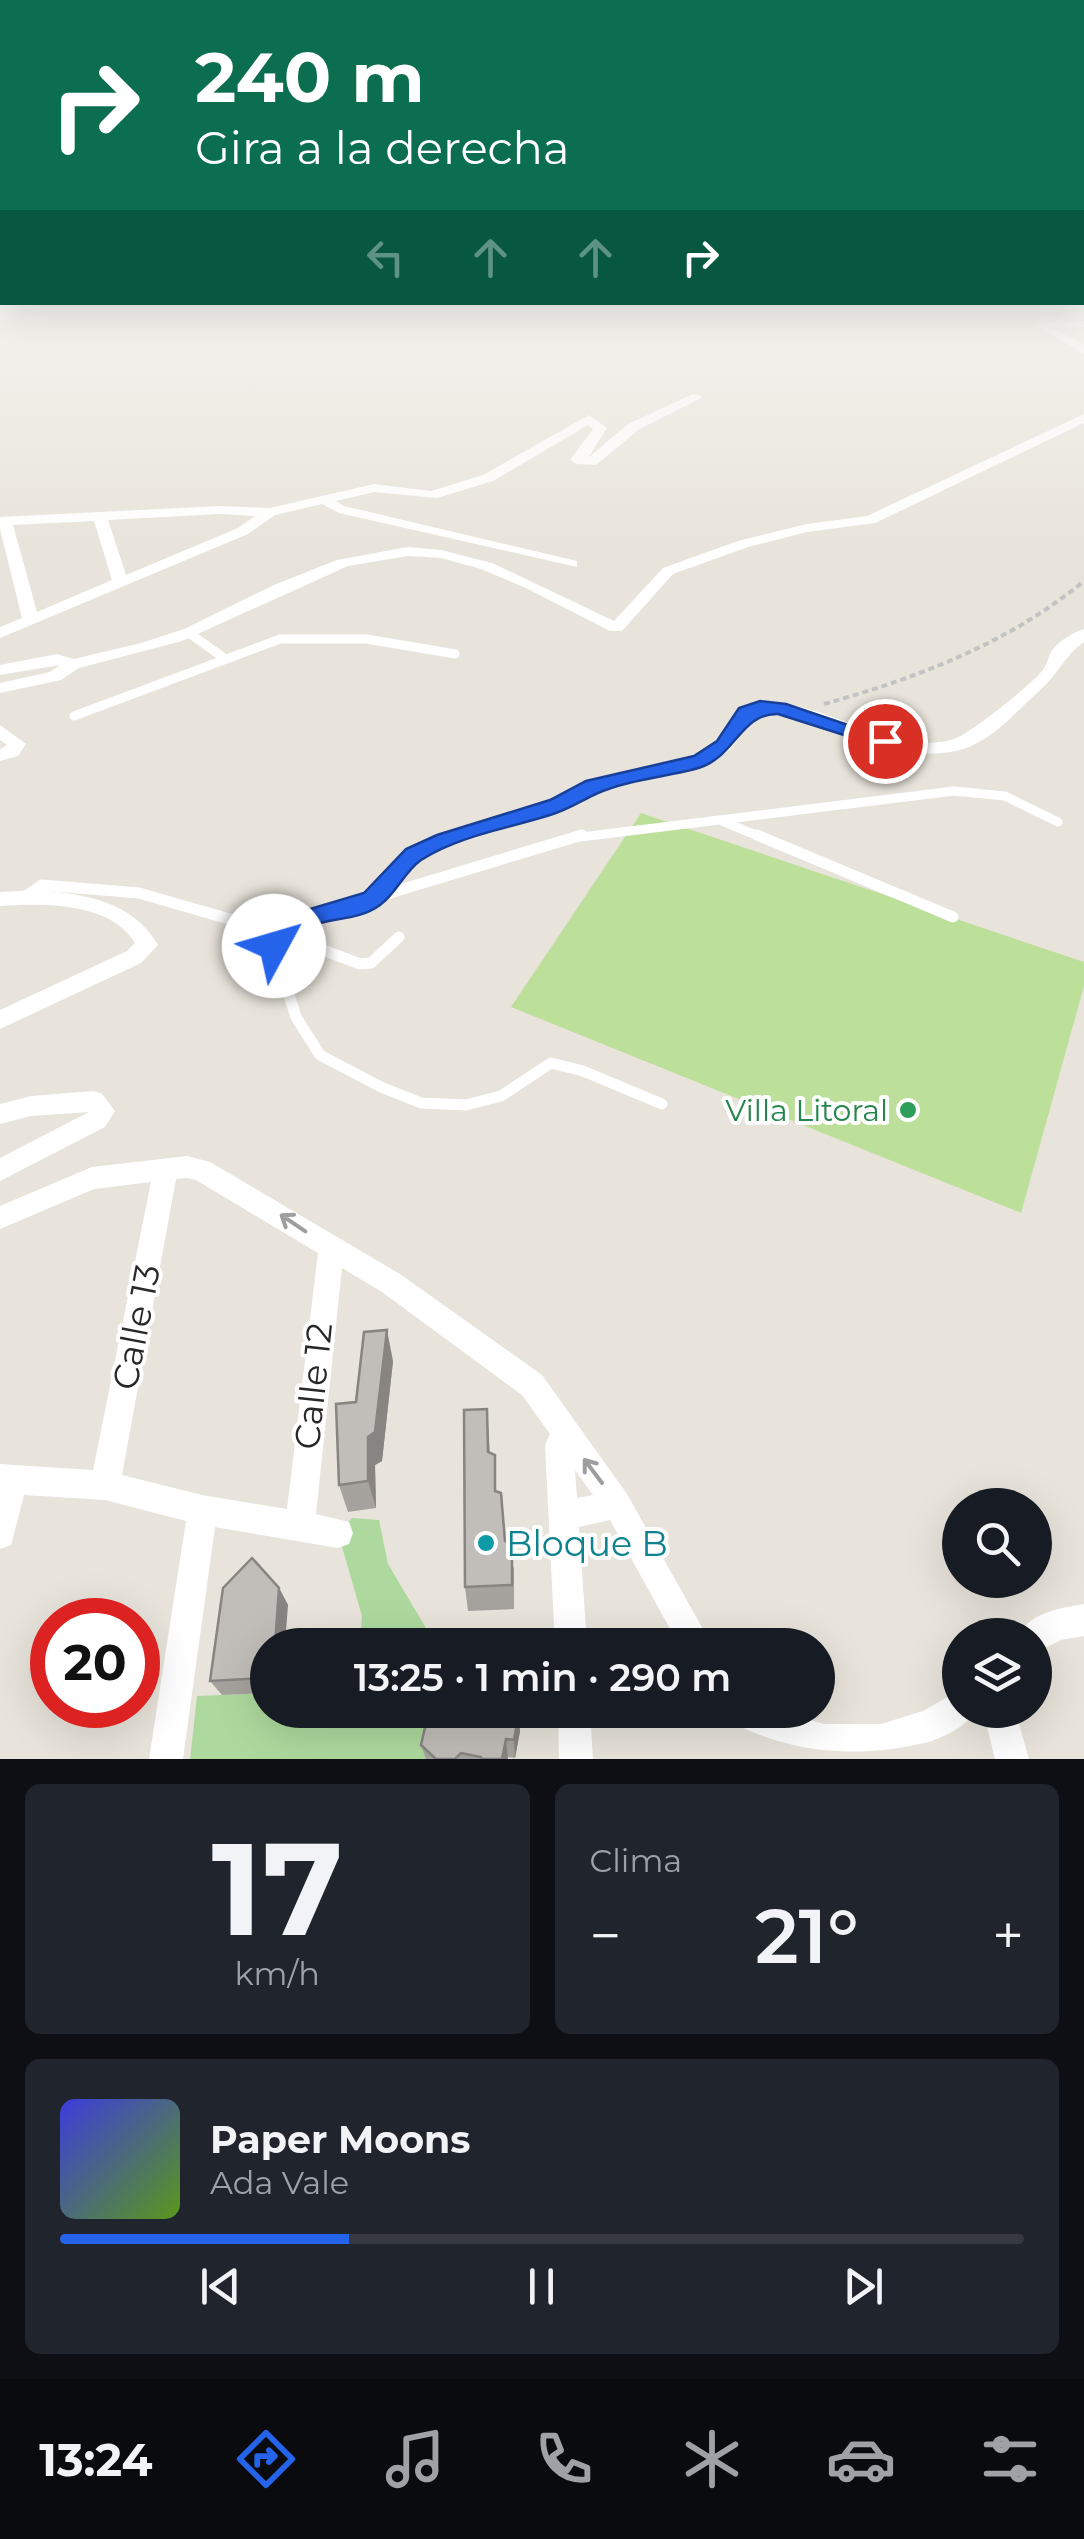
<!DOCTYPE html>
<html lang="es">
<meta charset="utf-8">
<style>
:root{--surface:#171b24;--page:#20242c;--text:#f1f3f6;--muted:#9ea1a6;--line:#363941;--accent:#2563eb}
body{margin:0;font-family:Montserrat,sans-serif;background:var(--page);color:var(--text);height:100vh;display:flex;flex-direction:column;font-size:38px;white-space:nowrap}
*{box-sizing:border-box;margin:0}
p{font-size:32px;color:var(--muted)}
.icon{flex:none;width:55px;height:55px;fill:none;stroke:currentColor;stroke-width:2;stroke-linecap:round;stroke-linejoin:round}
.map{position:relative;height:1759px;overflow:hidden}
.sheet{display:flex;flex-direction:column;gap:25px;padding:25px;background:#0d0f14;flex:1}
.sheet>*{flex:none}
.top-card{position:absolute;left:0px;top:0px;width:1085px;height:305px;box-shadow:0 10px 40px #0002;background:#0b6e4f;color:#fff;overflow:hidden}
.buttons{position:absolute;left:942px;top:1488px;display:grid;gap:20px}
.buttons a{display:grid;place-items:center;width:110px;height:110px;border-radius:50%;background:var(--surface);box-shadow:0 10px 40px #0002;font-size:50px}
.speed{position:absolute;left:30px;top:1598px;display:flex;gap:20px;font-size:50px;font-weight:700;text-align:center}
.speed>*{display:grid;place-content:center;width:130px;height:130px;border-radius:50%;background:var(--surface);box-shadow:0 10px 40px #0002;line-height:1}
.speed .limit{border:15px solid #d22;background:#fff;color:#111}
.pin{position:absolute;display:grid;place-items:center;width:85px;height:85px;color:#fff;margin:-42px;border:5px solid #fff;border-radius:50%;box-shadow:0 2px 10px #0007}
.me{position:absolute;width:110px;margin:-55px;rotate:51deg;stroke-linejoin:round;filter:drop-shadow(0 0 8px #0008)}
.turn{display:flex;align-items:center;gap:35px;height:210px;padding:0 30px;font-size:45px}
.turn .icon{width:130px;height:130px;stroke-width:2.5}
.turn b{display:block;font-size:70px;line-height:85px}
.lanes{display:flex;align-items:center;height:95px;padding:0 30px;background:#0003;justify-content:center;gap:50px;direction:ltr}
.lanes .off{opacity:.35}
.big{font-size:75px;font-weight:600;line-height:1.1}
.sheet .widget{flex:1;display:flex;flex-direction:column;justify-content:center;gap:15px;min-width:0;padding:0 35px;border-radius:15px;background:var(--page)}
.sheet .dial{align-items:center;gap:0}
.dial b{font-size:130px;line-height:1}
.song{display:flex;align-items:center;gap:30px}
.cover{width:120px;height:120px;border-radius:15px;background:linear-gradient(135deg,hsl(240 70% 55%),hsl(90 70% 35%))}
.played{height:10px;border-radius:5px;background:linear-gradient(90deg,var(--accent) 30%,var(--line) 30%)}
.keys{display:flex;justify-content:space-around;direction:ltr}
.heat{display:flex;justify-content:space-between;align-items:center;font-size:55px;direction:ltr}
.sheet .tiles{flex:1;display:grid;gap:25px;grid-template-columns:1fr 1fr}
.widget:last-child{grid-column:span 2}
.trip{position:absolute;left:250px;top:1628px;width:585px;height:100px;border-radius:50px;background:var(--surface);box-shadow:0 10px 40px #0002;font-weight:600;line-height:100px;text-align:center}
.menu{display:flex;height:160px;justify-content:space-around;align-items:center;background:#090b0e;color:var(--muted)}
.menu .icon{width:70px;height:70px}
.menu .selected{color:var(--accent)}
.menu b{font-size:45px;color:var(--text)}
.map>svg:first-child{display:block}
.green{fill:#add99e}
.pitch{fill:#bcdf9a}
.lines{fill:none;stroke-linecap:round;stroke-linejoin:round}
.path{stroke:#c3c3c3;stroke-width:4;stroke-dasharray:6 4;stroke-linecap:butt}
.service-far1{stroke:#fff;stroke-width:9}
.service{stroke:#fff;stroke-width:11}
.minor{fill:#fff;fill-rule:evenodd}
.wall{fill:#a6a39e}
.shaded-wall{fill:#878481}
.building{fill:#c1bdb8;stroke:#878481;stroke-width:2.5}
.oneway{stroke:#9e9e9e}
.route{fill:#2563eb;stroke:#184099;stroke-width:2.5}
.leisure-dot{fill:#2e9e5b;stroke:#fff;stroke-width:4}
.culture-dot{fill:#0f9aa8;stroke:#fff;stroke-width:4}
.labels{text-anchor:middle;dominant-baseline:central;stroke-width:8;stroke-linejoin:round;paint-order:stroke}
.leisure-label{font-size:30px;fill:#27864d;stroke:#fff;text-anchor:end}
.near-street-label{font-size:35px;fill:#282828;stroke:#fff}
.near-culture-label{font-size:35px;fill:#0d838f;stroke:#fff;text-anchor:start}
</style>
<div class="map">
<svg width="1084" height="1759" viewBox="0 0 1084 1759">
<rect width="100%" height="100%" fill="#e8e4db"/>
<g class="green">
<path d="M352,1518L379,1520L388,1564L436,1645H360L362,1616L338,1533Z"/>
<path d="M267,1693L268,1710H428L427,1759H190L197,1696Z"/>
</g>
<path class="pitch" d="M641,813L1084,962V986L1021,1213L511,1007Z"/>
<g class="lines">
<path class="path" d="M824,704C917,678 1009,643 1084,581"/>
<g class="service-far1">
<path d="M189,633L224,658"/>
<path d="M74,716L280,639H367L455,654"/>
<path d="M722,821L763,838"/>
<path d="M573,838L954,791L1005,796L1058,822"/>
</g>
<g class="service">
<path d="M757,835L953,917"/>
<path d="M29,894L42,885L139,893L278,933L317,915L582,835"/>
<path d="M399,937L371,963L360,964L278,933L274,947L296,1017L320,1055L381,1087L421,1103L466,1105L501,1096L551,1063L583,1071L662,1104"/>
</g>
<g class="minor">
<path d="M11,305L21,307L0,323V314Z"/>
<path d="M1084,321V327L1055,328L1084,345V354L1036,325L1042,322Z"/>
<path d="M693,394L703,397L638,430L596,465L577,464L570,460L593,429L588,425L493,481L437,498L374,492L336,501L344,506L577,561V567L339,513L322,504L275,515L248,534L0,638V627L22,618L0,529V517L219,506L270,508L374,484L431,491L483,475L589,415L607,428L588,458L628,424ZM219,514L255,516L238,528L126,575L108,520ZM94,521L112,580L37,612L13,525Z"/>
<path d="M1084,414V423L875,523L807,532L748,547L673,574L622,631H610L526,588L481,569L441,558L408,556L348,566L182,641L79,668L61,680L0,693V683L50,672L60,665L0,675V665L57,654L74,659L141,643L184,629L274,585L337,560L408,547L441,550L492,563L614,621L663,568L738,541L807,524L867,516Z"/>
<path d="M1084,629V642C1064,656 1058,675 1038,692C1020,708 1001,730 979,742C925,774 833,731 778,713L753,717L730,750L706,765L600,791L565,810L452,845L421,860L396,881L379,904L372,906L362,899C405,827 481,829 551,801C565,795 577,785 591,781C624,770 663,770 695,756C724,744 731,705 763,703C821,698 895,758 954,739C970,734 1032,684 1043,670C1048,664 1048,655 1053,649C1059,641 1074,632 1084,629Z"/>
<path d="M0,725L26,744L18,756L0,761V749L7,745L0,740Z"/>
<path d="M37,890C84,894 133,901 158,945L141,963L0,1029V1010L127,951L135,943C111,902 42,903 0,906V892Z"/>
<path d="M94,1091L102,1094L115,1111L105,1127L0,1181V1158L89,1112L31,1116L0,1124V1104L31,1096Z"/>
<path d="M187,1156L210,1162L400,1274L542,1375L627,1494L712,1645H679L610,1520L579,1527L587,1645H555L545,1445L550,1434L522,1395L382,1292L342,1268L316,1514L349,1522L353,1533L349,1544L338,1548L215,1527L183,1759H149L186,1521L105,1500L24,1495L11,1545L0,1549V1464L93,1470L151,1182L94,1189L0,1229V1206L92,1167ZM187,1178L196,1180L318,1253L287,1509L202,1495L122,1475L176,1179ZM575,1470L593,1495L577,1498Z"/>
<path d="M1084,1604V1636L1061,1640L1035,1653V1635H1020C1029,1612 1062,1608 1084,1604Z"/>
<path d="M960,1690V1710H975C968,1726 947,1735 932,1741C861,1759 796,1755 730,1722L726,1710H777L824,1724H881L923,1711Z"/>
<path d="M558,1710H590L593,1759H559Z"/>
<path d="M983,1710H1015L1029,1759H995Z"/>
</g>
</g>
<g class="wall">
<path d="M393,1361L382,1461L375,1465L376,1508L348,1512L339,1485L356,1402Z"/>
<path d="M487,1409L490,1453L505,1541L514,1569V1609L468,1611L465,1587Z"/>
<path d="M279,1588L288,1605L268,1645V1693L222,1695L210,1681Z"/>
<path d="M520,1731L515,1758L508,1757V1759H426L421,1745Z"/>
</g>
<g class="shaded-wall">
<path d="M387,1330L393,1361L382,1461L375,1465L376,1508L368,1481V1437Z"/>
<path d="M279,1588L288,1605L285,1645H275Z"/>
<path d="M519,1712L520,1731L515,1758L514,1740Z"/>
<path d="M506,1739L508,1759H502Z"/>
</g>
<g class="building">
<path d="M387,1330L375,1432L368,1437V1481L339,1485L336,1404L356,1402L364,1332Z"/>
<path d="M487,1409L488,1452L495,1455V1491L501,1493L505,1541L512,1544V1585L465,1587L464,1410Z"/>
<path d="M252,1558L279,1588L275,1645H268V1678L210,1681L223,1588Z"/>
<path d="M429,1710H517L519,1712L514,1740L506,1739L502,1759H482L481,1757L461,1753L455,1759H436L421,1745Z"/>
</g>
<defs><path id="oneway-shaft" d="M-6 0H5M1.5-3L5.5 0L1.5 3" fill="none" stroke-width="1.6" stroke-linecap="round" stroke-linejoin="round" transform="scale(2.5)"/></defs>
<g class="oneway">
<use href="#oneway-shaft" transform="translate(293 1223) rotate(-146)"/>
<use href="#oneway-shaft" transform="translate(593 1471) rotate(-127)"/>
</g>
<linearGradient id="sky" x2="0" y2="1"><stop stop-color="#7cb7e4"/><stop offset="0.55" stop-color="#f5f3ef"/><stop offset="1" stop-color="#f5f3ef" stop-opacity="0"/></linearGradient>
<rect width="1084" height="551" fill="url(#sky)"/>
<path class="route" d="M760,701L786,704L895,741L885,748L778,714C739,713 736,759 695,769C664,777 628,780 598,793C582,800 568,810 550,815C509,828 458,836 421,860C404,872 396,894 380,905C347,929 307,908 283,953H266L263,946L270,926L287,916L364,893L406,849L437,835L550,800L586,781L694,756L717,741L739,708Z"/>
<circle class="leisure-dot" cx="908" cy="1110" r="10"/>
<circle class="culture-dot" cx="486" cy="1543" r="10"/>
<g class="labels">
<g class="leisure-label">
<text x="888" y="1110">Villa Litoral</text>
</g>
<g class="near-street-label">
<text transform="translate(136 1327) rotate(-79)">Calle 13</text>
<text transform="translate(313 1386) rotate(-84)">Calle 12</text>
</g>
<g class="near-culture-label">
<text x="506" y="1543">Bloque B</text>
</g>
</g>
</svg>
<div class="buttons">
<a><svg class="icon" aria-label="search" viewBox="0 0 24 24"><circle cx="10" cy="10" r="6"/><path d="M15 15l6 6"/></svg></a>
<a><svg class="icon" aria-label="layers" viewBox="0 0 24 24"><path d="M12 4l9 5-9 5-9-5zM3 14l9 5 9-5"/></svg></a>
</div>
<div class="speed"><div class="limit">20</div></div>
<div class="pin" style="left:885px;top:741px;background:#d93025"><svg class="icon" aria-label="arrive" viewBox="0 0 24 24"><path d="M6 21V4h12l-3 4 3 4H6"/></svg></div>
<svg class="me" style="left:274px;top:946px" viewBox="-20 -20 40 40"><circle r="19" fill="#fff"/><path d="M0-13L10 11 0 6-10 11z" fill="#2563eb"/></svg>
<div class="trip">13:25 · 1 min · 290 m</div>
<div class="top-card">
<div class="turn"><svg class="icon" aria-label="right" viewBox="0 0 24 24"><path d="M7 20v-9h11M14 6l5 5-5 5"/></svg><div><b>240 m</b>Gira a la derecha</div></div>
<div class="lanes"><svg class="icon off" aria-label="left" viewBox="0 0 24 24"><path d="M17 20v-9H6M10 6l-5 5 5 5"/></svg><svg class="icon off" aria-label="ahead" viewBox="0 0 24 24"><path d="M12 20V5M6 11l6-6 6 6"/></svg><svg class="icon off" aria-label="ahead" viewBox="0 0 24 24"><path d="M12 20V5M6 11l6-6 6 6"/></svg><svg class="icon" aria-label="right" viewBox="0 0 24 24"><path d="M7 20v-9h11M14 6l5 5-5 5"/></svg></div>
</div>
</div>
<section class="sheet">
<div class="tiles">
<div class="widget dial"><b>17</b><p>km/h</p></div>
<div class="widget"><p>Clima</p>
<div class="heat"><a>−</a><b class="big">21°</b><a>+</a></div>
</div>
<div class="widget">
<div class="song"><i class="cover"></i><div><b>Paper Moons</b><p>Ada Vale</p></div></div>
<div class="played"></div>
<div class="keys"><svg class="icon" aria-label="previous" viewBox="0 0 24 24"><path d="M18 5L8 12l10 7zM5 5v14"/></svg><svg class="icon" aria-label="pause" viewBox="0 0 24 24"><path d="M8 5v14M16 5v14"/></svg><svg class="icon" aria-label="next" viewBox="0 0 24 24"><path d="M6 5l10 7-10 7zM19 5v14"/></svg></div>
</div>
</div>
</section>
<nav class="menu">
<b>13:24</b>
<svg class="icon selected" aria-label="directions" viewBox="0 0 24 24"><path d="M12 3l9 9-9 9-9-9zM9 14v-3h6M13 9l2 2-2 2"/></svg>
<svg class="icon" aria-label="music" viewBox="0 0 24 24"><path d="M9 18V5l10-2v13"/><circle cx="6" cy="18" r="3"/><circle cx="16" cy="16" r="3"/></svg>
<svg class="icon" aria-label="phone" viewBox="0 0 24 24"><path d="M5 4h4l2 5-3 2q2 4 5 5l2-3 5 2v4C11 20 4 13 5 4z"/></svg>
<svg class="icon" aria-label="climate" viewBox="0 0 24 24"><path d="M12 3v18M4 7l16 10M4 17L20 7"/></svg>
<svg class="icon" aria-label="car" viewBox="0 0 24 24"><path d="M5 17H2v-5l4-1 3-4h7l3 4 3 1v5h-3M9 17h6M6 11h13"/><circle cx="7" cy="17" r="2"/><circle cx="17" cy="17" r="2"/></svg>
<svg class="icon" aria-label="filters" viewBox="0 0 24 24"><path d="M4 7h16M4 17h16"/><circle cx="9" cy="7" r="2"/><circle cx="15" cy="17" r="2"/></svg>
</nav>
